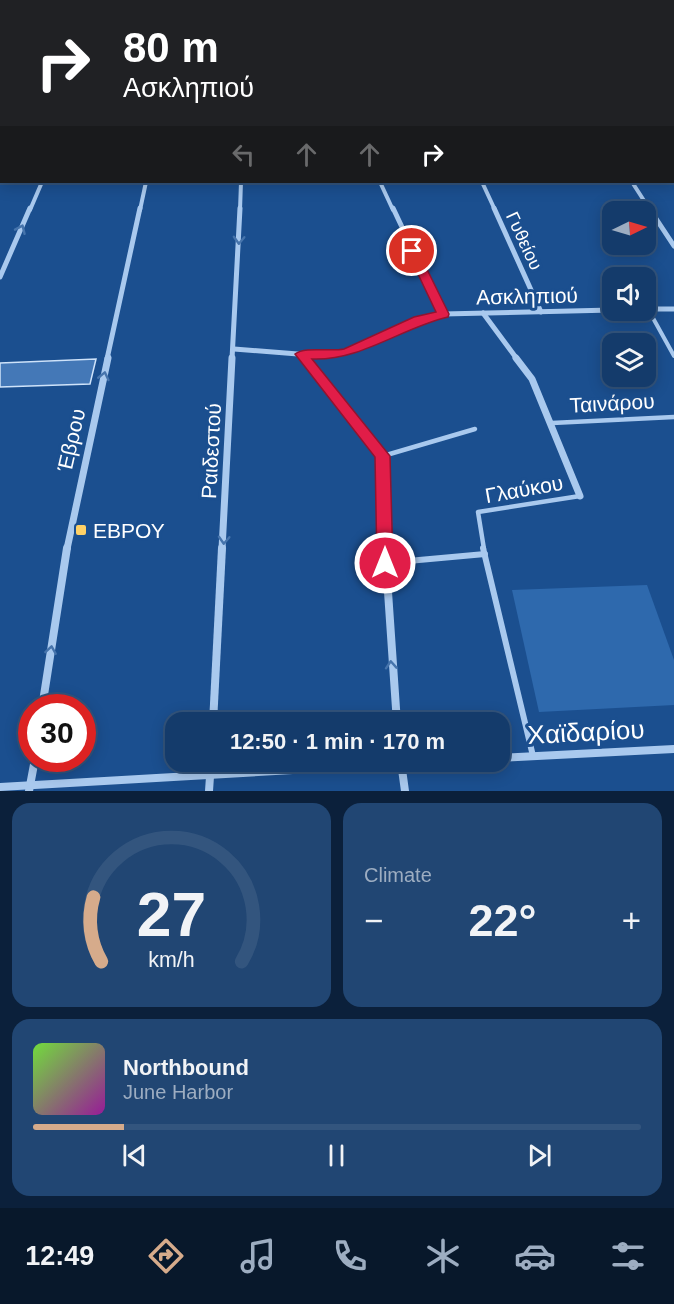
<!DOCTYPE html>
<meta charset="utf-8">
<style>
:root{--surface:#143b6b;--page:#214673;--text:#f1f3f6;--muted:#9dadc1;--line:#33557e;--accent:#d6ab8b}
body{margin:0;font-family:Arial,sans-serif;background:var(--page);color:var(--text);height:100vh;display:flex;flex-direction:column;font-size:22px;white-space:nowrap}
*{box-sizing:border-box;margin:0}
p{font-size:20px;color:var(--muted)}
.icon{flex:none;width:33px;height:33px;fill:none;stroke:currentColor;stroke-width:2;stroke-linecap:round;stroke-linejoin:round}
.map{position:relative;height:791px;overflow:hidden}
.details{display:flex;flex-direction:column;gap:12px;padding:12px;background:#0b203b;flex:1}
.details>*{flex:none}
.top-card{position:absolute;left:0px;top:0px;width:675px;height:183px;box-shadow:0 3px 15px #0003,0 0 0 2px var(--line);background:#202124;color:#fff;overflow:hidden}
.needle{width:39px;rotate:85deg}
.fabs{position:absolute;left:602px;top:201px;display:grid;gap:12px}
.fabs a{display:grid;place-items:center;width:54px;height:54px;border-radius:12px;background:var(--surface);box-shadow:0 3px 15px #0003,0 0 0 2px var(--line);font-size:30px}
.speed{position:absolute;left:18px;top:694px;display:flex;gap:12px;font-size:30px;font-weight:700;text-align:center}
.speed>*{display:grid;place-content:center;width:78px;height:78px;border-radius:50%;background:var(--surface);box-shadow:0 3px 15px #0003,0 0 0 2px var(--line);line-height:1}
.speed .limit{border:9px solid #d22;background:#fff;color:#111}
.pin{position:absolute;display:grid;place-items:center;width:51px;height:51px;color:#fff;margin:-26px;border:3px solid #fff;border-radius:50%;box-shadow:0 2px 6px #0007}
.me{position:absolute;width:66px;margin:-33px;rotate:0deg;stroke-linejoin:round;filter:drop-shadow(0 0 4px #0008)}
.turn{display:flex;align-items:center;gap:21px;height:126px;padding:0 24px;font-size:27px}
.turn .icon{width:78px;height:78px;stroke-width:2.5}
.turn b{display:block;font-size:42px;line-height:51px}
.lanes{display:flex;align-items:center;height:57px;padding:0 24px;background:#0003;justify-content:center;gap:30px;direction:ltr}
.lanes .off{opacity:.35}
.big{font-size:45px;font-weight:700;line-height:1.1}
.details .card{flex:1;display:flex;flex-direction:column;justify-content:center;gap:9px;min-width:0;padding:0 21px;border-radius:18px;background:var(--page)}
.details .dial{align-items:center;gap:0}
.dial svg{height:156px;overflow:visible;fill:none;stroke:var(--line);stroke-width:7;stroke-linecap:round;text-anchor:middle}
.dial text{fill:var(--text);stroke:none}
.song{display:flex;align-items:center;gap:18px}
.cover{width:72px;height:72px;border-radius:9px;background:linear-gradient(135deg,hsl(100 70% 55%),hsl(300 70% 35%))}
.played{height:6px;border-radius:3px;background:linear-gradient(90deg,var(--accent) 15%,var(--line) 15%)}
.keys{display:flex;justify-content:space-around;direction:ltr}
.heat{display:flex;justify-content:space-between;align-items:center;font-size:33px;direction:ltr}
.details .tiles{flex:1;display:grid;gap:12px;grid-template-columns:1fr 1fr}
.card:last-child{grid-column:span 2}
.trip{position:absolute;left:165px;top:712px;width:345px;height:60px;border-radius:18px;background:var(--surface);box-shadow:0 3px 15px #0003,0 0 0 2px var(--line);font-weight:700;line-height:60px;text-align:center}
.dock{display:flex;height:96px;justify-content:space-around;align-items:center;background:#08182b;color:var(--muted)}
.dock .icon{width:42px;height:42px}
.dock .active{color:var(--accent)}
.dock b{font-size:27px;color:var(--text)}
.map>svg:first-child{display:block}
.green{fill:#2e69ad}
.building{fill:#4478b7;stroke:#cfe3fa;stroke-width:1.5}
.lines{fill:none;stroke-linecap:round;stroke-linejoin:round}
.service-far3{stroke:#a9c9ee;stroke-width:2}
.service-far2{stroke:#a9c9ee;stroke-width:4}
.service-far1{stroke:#a9c9ee;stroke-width:4.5}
.service{stroke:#a9c9ee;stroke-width:6}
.minor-far4{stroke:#a9c9ee;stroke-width:3}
.minor-far3{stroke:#a9c9ee;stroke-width:4}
.minor-far2{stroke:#a9c9ee;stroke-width:5}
.minor-far1{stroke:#a9c9ee;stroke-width:7}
.minor{stroke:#a9c9ee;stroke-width:8}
.oneway{stroke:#4674ac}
.route{fill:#e11d48;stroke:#92132f;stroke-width:1.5}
.poi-dot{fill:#ffd166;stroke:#1b4f8f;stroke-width:2}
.labels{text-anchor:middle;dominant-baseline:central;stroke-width:6;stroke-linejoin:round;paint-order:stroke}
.far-street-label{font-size:18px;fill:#fff;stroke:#1b4f8f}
.street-label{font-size:21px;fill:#fff;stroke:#1b4f8f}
.poi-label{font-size:21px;fill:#fff;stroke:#1b4f8f;text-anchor:start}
.near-street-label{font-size:26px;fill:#fff;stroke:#1b4f8f}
</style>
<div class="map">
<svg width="674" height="791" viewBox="0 0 674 791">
<rect width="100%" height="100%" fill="#1b4f8f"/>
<path class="green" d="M647,585L674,660V705L539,712L512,590Z"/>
<path class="building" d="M96,359L90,384L0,387V363Z"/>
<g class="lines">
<path class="service-far3" d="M378,0L381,2"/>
<path class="service-far2" d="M648,309L674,356"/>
<g class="service-far1">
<path d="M552,423L674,417"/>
<path d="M383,456L475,429"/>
<path d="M484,549L478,512L580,496"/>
</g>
<g class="service">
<path d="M483,548L533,756"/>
<path d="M386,563L485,554"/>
</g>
<g class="minor-far4">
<path d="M485,0L487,2"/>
<path d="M631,0L634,2"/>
<path d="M0,48L2,46"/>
</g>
<g class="minor-far3">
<path d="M380,182L393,210"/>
<path d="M482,182L495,210"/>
<path d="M632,182L650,210"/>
<path d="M30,210L42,182"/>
<path d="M140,210L146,182"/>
<path d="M240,210L241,182"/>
</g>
<g class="minor-far2">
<path d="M393,208L443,314"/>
<path d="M494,208L541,312"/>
<path d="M649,208L674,246"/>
<path d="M0,277L30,208"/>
<path d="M645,309H674"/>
<path d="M483,313L517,359"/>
<path d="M234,349L323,356L349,351L407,325L443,314L612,310"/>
<path d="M302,354L306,359"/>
<path d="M107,359L140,208"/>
<path d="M232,359L240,208"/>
</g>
<g class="minor-far1">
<path d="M305,358L383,456L385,549"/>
<path d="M516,358L532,379L580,496"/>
<path d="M67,549L108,358"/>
<path d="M222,549L232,358"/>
</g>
<g class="minor">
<path d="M385,548L397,723"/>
<path d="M42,708L67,548"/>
<path d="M213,723L222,548"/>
<path d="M500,758L674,749"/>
<path d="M401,762L405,791"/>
<path d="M0,787L431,762"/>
<path d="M29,791L35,759"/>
<path d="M209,791L211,762"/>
</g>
</g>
<defs><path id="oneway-chevron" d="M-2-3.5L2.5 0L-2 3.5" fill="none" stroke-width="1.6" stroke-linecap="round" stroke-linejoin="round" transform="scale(1.5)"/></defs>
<g class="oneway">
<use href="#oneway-chevron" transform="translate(21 229) rotate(-66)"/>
<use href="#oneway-chevron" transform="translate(239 240) rotate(92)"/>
<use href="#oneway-chevron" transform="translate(104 376) rotate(-77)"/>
<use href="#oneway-chevron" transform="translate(224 540) rotate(93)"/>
<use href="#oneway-chevron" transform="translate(51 650) rotate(-81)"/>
<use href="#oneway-chevron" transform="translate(391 665) rotate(-94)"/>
</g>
<path class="route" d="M412,248L418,251L449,314L448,317C401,328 361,361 312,359L390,456L393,563L391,568H379L377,563L375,457L295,354C305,346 330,352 344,349L414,317L436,312L407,251Z"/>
<rect class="poi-dot" x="75" y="524" width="12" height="12" rx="3"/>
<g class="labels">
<g class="far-street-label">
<text transform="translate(524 241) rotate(65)">Γυθείου</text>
</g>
<g class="street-label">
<text transform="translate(527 296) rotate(-1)">Ασκληπιού</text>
<text transform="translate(612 403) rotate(-3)">Ταινάρου</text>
<text transform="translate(71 440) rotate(-77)">Έβρου</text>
<text transform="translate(211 451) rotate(-87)">Ραιδεστού</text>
<text transform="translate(524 489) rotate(-10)">Γλαύκου</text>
</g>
<g class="poi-label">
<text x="93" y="530">ΕΒΡΟΥ</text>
</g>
<g class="near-street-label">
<text transform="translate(586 732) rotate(-3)">Χαϊδαρίου</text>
</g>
</g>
</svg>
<div class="fabs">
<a><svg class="needle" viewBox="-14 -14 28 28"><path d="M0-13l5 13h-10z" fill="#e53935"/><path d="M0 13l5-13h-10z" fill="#9dadc1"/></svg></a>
<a><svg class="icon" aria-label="sound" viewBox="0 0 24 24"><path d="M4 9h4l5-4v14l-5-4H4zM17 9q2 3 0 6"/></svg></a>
<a><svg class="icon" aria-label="layers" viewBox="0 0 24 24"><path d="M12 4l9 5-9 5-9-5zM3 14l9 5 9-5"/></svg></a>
</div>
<div class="speed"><div class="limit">30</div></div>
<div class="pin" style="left:412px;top:251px;background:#d93025"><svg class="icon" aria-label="arrive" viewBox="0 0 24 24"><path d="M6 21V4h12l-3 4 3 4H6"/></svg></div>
<svg class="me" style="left:385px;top:563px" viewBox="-20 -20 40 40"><circle r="17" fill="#e11d48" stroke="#fff" stroke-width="3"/><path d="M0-11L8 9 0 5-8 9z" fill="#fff"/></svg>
<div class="trip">12:50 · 1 min · 170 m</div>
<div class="top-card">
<div class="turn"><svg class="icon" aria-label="right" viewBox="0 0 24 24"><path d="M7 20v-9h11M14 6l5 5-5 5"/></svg><div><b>80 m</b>Ασκληπιού</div></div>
<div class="lanes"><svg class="icon off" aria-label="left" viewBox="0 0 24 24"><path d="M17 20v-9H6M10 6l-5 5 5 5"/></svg><svg class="icon off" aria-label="ahead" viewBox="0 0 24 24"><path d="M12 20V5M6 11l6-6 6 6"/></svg><svg class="icon off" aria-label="ahead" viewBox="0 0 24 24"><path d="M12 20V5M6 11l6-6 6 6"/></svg><svg class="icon" aria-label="right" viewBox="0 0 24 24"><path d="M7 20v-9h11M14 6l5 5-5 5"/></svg></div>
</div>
</div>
<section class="details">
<div class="tiles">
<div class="card dial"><svg viewBox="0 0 100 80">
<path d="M14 69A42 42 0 1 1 86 69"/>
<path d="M14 69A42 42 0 0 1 10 36" stroke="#d6ab8b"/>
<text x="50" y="56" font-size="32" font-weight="700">27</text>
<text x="50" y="72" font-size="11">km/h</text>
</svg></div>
<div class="card"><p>Climate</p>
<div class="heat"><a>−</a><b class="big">22°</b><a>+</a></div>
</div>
<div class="card">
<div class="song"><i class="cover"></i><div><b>Northbound</b><p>June Harbor</p></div></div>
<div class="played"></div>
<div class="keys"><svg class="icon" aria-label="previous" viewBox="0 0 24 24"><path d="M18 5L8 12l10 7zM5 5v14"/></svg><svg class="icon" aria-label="pause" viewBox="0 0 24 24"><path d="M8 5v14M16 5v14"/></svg><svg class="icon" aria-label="next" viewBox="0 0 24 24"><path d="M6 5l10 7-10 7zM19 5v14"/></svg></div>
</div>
</div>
</section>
<nav class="dock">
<b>12:49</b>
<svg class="icon active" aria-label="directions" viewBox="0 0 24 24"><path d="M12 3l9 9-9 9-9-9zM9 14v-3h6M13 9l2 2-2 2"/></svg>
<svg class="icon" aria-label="music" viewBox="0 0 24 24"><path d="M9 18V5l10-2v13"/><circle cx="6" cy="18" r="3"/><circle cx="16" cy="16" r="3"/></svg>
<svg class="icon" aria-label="phone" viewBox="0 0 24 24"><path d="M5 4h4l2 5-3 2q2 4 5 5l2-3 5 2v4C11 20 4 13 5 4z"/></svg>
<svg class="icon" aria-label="climate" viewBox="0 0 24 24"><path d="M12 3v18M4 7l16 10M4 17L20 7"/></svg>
<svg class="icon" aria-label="car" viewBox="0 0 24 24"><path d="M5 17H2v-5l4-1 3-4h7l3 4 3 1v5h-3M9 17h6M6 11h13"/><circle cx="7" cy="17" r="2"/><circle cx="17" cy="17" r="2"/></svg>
<svg class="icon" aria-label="filters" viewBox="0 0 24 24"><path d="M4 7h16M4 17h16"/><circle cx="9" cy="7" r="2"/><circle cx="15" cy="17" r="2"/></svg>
</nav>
